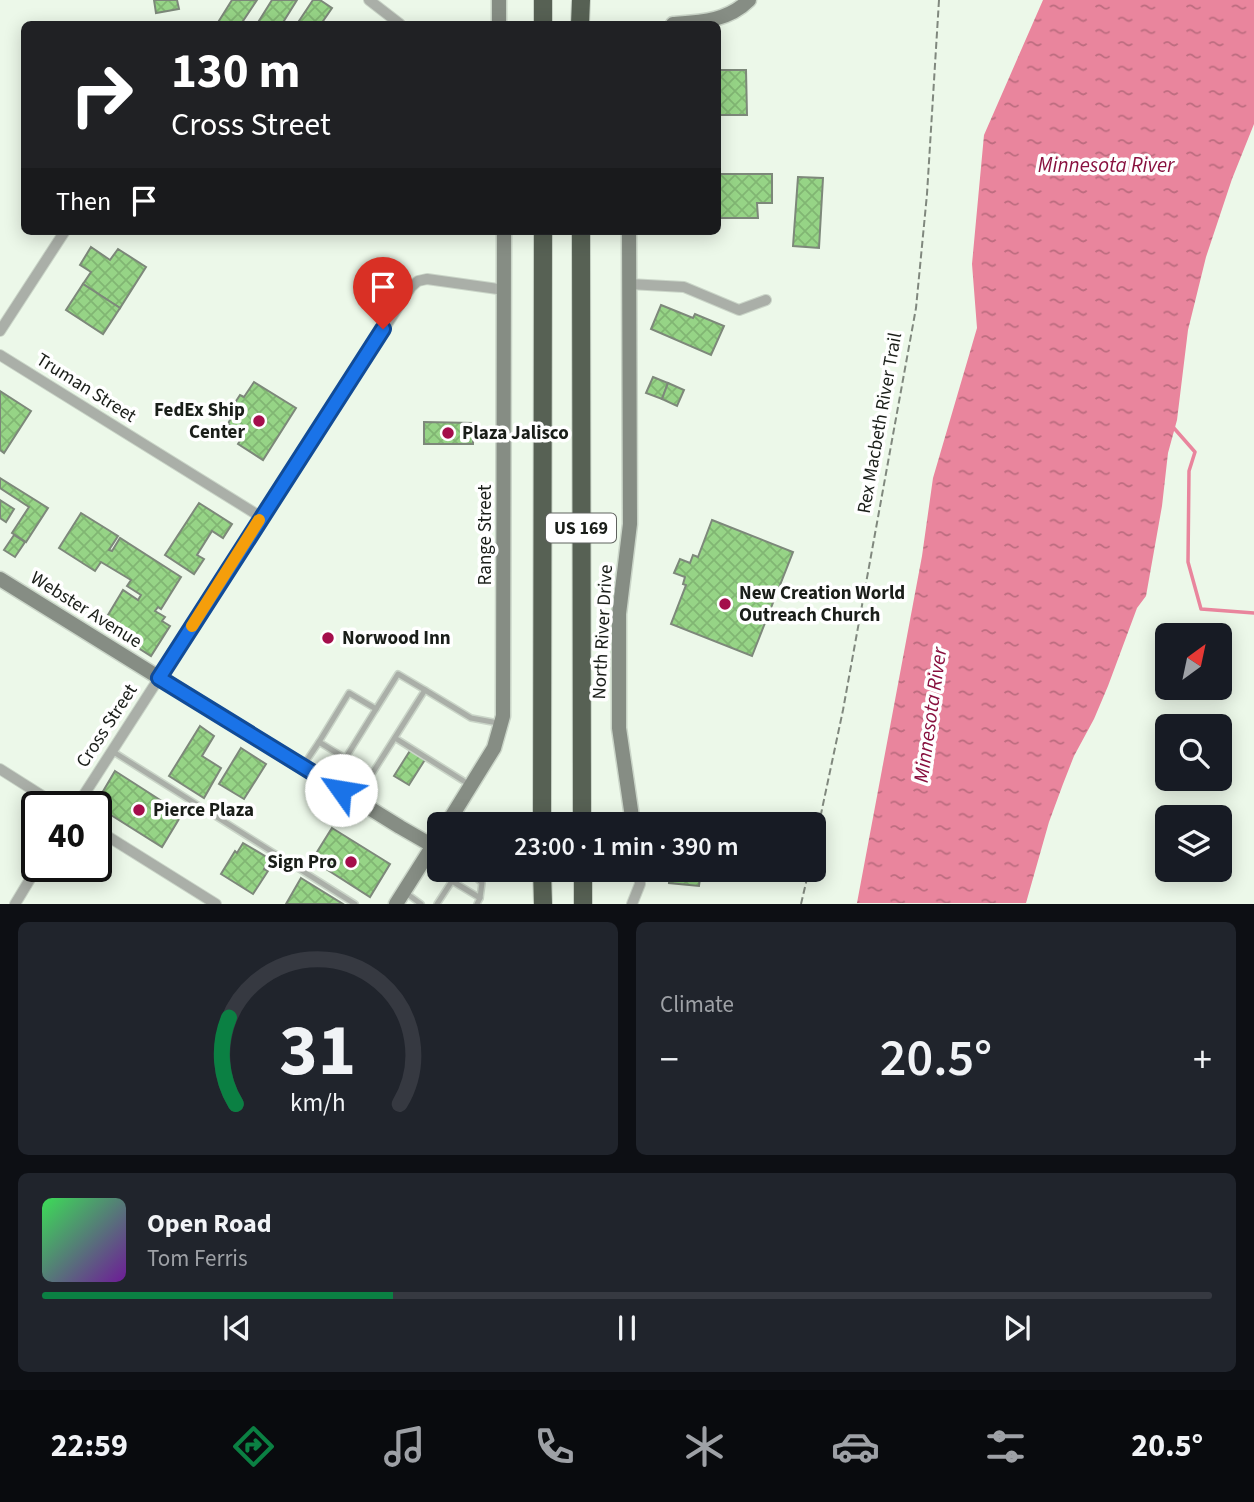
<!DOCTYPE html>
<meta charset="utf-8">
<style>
:root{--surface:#171b24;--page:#20242c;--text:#f1f3f6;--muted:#9ea1a6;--line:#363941;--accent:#0b8043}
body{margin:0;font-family:"Source Sans 3",sans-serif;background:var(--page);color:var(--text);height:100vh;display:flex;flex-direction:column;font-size:26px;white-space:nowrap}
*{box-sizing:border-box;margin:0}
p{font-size:23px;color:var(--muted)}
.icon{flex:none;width:38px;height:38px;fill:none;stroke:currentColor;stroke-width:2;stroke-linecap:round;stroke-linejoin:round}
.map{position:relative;height:904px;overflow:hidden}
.side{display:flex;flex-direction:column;gap:18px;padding:18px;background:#0d0f14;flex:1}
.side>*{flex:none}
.top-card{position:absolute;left:21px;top:21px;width:700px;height:214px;border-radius:10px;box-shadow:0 4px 18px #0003;background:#202124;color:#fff;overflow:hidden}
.needle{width:46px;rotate:33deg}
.controls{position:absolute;left:1155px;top:623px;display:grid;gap:14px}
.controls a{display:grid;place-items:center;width:77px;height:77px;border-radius:10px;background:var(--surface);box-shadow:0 4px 18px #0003;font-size:35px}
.speed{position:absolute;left:21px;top:791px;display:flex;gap:14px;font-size:35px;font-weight:700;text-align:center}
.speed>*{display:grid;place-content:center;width:91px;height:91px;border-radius:50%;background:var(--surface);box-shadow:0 4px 18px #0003;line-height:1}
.speed .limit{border:4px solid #111;border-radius:10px;background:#fff;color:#111}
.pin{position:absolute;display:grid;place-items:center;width:60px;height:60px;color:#fff;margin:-72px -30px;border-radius:50% 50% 50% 0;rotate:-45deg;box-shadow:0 0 7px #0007}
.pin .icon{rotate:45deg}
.me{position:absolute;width:77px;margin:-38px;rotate:302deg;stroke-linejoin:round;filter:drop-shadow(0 0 5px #0008)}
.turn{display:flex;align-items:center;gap:24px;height:147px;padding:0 35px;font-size:32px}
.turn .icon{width:91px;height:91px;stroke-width:2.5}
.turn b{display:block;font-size:49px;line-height:60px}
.then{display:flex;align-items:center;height:66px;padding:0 35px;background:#0003;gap:14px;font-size:26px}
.big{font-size:52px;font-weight:600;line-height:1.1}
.side .widget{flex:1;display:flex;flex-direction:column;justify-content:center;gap:10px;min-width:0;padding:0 24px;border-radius:10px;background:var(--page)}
.side .dial{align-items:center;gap:0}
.dial svg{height:182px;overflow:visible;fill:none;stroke:var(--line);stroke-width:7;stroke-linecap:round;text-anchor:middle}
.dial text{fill:var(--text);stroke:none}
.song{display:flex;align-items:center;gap:21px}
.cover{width:84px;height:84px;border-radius:10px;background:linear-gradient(135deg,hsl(130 70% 55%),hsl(280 70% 35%))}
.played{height:7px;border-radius:4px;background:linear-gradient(90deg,var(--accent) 30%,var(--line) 30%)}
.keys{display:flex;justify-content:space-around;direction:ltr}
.heat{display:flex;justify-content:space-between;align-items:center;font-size:38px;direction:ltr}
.side .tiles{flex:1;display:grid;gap:18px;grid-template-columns:1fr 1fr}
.widget:last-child{grid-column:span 2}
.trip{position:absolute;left:427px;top:812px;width:399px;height:70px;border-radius:10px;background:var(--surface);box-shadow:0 4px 18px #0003;font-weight:600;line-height:70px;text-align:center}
.tab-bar{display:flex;height:112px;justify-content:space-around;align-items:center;background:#090b0e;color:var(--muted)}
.tab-bar .icon{width:49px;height:49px}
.tab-bar .active{color:var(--accent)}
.tab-bar b{font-size:32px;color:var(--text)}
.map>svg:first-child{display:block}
.water{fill:url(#water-ripples)}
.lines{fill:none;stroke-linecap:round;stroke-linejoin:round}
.stream{stroke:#e9859d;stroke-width:3.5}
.building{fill:url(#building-cross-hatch);stroke:#7d887a;stroke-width:2}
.lane-casing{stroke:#cad5c8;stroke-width:8}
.street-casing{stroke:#cad5c8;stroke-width:12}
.secondary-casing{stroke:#cad5c8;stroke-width:17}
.highway-casing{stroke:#cad5c8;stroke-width:20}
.path{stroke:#80887e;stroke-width:2;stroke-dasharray:7 3.5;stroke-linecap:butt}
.lane{stroke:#aaafa8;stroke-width:5}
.street{stroke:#aaafa8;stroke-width:10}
.secondary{stroke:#868d84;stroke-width:14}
.highway{stroke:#576154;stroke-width:18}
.route-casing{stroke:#114b97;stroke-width:18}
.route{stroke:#1a73e8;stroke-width:12}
.slow{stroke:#f59e0b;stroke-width:12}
.poi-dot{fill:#a40e4b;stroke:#fff;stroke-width:2.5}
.labels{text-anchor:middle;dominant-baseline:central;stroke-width:7;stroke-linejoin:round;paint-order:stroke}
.shield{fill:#fff;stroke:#5f625e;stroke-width:2}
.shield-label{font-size:18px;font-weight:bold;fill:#1a1e19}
.street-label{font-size:19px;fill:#1a1e19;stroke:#fff}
.poi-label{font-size:19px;font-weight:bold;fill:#1a1e19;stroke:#fff;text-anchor:start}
.water-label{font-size:21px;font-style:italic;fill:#89113f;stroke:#fff}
</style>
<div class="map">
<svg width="1254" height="904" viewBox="0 0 1254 904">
<defs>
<pattern id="water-ripples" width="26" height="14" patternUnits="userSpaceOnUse" patternTransform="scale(1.75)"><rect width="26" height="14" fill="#e9859d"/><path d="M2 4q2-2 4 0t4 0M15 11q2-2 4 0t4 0" fill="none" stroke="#bc6c7f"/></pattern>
<pattern id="building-cross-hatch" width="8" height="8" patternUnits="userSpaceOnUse" patternTransform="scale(1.75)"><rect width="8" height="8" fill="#96d486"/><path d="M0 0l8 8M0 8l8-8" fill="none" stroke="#81b673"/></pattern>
</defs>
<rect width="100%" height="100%" fill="#ecf8e9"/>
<path class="water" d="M1043,0H1254V124L1232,179L1206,257L1188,330L1177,420L1168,453L1162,506L1146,596L1137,608L1108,686L1094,719L1074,756L1063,784L1049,822L1026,903H857L922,556L933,478L977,328L972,264L984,135Z"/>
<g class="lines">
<path class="stream" d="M1173,427L1195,452L1189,471L1188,562L1201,609L1254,613"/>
</g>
<g class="building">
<path d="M154,0H177L179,9L156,13Z"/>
<path d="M232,0H257L241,24H217Z"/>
<path d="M272,0H297L282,24H257Z"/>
<path d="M313,0H320L332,8L321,24H297Z"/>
<path d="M718,70H746L747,115H718Z"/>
<path d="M718,174H772V203H757L758,218H718Z"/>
<path d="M798,177L823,178L819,248L793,246Z"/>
<path d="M91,247L110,260L118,249L146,267L120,308L83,284L91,272L80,265Z"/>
<path d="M83,284L120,308L103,334L66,310Z"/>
<path d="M661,305L693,318L695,314L724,326L711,355L651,329Z"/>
<path d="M653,377L668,383L662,399L646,393Z"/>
<path d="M254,382L296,408L263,460L238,444L244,434L228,424L231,418L227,415L240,395L244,397Z"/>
<path d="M668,383L684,390L677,406L662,399Z"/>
<path d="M0,391L31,411L4,453L0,450Z"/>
<path d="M424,422L473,423V444H424Z"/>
<path d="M0,478L48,508L26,542L12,533L29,507L0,488Z"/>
<path d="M0,500L14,509L6,522L0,518Z"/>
<path d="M199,503L232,524L223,538L212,531L197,555L204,559L194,574L165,555Z"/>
<path d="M81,513L118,536L109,550L112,551L120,538L181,577L161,609L158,607L155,611L165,617L162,621L170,626L151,656L102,625L123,590L138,600L141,595L127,586L131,580L101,562L95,571L59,548Z"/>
<path d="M712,520L793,552L752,656L671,624L686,585L683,584L685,577L674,573L680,559L690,563L693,555L698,557Z"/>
<path d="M14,535L25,542L15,557L4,550Z"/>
<path d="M200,726L214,736L202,756L221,768L204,798L169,776Z"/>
<path d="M241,748L266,764L244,799L219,784Z"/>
<path d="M411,749L426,758L409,785L394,776Z"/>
<path d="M115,771L182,814L162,847L95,805Z"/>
<path d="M332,828L390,864L370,897L312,860Z"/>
<path d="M243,843L270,859L264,869L268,871L253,894L221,874L235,851L237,853Z"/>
<path d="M670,870H701L699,886L669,883Z"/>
<path d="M301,878L343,904H286Z"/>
</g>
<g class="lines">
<defs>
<g id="lane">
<path d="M376,709L398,674L425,690"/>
<path d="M395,738L470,785"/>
<path d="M112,751L355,904"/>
<path d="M345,759L376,709L349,693L319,742L371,774"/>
<path d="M303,766L319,742"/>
<path d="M356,799L425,690L471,718L498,723"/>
<path d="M456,870L452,881L480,898L477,904"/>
<path d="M461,870L472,874L482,883L480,898"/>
<path d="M406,893L421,904"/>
<path d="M437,904L452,881"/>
</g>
<g id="street">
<path d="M369,0L400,24"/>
<path d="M629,284L684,287L739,310L766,300"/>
<path d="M0,331L65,231"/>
<path d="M0,355L261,517"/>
<path d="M0,769L60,807"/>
<path d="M76,807L411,287L418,281L427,279L505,290"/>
<path d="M96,829L216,904"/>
<path d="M15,904L38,866"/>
<path d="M632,904L640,884L639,870"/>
</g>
<g id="secondary">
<path d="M499,24V0"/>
<path d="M673,24C701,22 728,21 749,0"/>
<path d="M629,231L630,524L619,614V728L633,824"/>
<path d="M0,579L400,827L433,846L439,847"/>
<path d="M447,824L494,748L503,716L504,231"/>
<path d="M396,904L439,836"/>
</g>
<g id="highway">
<path d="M543,24V0"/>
<path d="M580,24L581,0"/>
<path d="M581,231L582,824"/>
<path d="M542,824L543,231"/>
<path d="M542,870L543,904"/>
<path d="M583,870V904"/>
</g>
</defs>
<use href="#lane" class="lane-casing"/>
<use href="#street" class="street-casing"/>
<use href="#secondary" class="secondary-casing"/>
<use href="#highway" class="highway-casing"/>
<g class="path">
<path d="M814,847L843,710L916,308L927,194L939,0"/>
<path d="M801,904L809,870"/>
</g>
<use href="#lane" class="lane"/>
<use href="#street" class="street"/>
<use href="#secondary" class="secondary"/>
<use href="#highway" class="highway"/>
</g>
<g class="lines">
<defs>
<path id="route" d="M341,790L159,678L383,329"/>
</defs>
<use href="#route" class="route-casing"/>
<use href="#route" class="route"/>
<path class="slow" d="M192,626L259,520"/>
</g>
<g class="poi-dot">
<circle cx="259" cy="421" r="7"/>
<circle cx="448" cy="433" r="7"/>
<circle cx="725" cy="604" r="7"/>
<circle cx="328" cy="638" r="7"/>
<circle cx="139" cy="810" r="7"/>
<circle cx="351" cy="862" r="7"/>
</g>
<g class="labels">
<rect class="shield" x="546" y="513.5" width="70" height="29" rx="5"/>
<g class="shield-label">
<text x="581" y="528">US 169</text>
</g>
<g class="street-label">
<text transform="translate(86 388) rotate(32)">Truman Street</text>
<text transform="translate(880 423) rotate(-80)">Rex Macbeth River Trail</text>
<text transform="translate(485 535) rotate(-90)">Range Street</text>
<text transform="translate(86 610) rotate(32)">Webster Avenue</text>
<text transform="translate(603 632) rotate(-87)">North River Drive</text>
<text transform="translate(107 726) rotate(-57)">Cross Street</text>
</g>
<g class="poi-label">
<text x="245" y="410" text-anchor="end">FedEx Ship<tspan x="245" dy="22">Center</tspan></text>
<text x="462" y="433">Plaza Jalisco</text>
<text x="739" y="593">New Creation World<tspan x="739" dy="22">Outreach Church</tspan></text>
<text x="342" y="638">Norwood Inn</text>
<text x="153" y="810">Pierce Plaza</text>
<text x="337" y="862" text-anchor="end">Sign Pro</text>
</g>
<g class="water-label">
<text x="1106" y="165">Minnesota River</text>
<text transform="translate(930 715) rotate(-82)">Minnesota River</text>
</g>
</g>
</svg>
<div class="controls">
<a><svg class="needle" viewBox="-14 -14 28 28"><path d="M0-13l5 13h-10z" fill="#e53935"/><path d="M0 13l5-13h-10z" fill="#9ea1a6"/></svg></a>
<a><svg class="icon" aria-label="search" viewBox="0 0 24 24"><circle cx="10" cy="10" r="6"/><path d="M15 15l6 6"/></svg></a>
<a><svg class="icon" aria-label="layers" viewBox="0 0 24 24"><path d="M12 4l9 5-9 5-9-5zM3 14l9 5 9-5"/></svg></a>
</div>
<div class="speed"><div class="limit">40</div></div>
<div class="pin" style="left:383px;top:329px;background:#d93025"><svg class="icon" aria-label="arrive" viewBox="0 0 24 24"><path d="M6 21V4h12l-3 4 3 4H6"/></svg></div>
<svg class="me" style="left:341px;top:790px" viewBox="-20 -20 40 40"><circle r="19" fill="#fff"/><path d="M0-13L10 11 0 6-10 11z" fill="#1a73e8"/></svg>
<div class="trip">23:00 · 1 min · 390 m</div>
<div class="top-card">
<div class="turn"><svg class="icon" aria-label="right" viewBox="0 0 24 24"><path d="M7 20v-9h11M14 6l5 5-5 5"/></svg><div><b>130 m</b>Cross Street</div></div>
<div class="then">Then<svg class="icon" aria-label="arrive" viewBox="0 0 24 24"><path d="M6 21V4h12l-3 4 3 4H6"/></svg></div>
</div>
</div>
<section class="side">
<div class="tiles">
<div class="widget dial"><svg viewBox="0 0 100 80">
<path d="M14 69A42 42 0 1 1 86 69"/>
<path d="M14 69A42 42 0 0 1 11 31" stroke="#0b8043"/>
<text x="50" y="56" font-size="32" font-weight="700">31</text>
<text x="50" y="72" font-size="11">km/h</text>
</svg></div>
<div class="widget"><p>Climate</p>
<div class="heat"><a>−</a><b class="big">20.5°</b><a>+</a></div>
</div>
<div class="widget">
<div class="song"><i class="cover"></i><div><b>Open Road</b><p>Tom Ferris</p></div></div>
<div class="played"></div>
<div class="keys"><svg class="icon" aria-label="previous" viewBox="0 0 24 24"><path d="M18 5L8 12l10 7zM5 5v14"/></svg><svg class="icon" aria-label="pause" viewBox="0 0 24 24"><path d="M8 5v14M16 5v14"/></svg><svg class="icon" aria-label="next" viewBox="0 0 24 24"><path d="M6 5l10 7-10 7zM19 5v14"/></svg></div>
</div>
</div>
</section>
<nav class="tab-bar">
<b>22:59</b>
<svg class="icon active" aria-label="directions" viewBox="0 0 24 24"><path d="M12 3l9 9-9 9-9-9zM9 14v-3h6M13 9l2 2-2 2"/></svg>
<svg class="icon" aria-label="music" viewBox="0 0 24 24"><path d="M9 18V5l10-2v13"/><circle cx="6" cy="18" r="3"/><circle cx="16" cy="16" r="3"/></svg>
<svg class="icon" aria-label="phone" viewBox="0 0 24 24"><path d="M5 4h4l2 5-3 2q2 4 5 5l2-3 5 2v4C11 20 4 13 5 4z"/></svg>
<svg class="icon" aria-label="climate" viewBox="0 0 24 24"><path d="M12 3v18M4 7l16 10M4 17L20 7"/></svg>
<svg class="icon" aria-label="car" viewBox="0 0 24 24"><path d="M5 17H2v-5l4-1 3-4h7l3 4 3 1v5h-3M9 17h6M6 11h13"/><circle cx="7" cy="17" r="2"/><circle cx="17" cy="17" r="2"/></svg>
<svg class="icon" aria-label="filters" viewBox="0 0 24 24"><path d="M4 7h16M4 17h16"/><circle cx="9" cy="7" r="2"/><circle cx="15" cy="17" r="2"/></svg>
<b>20.5°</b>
</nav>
